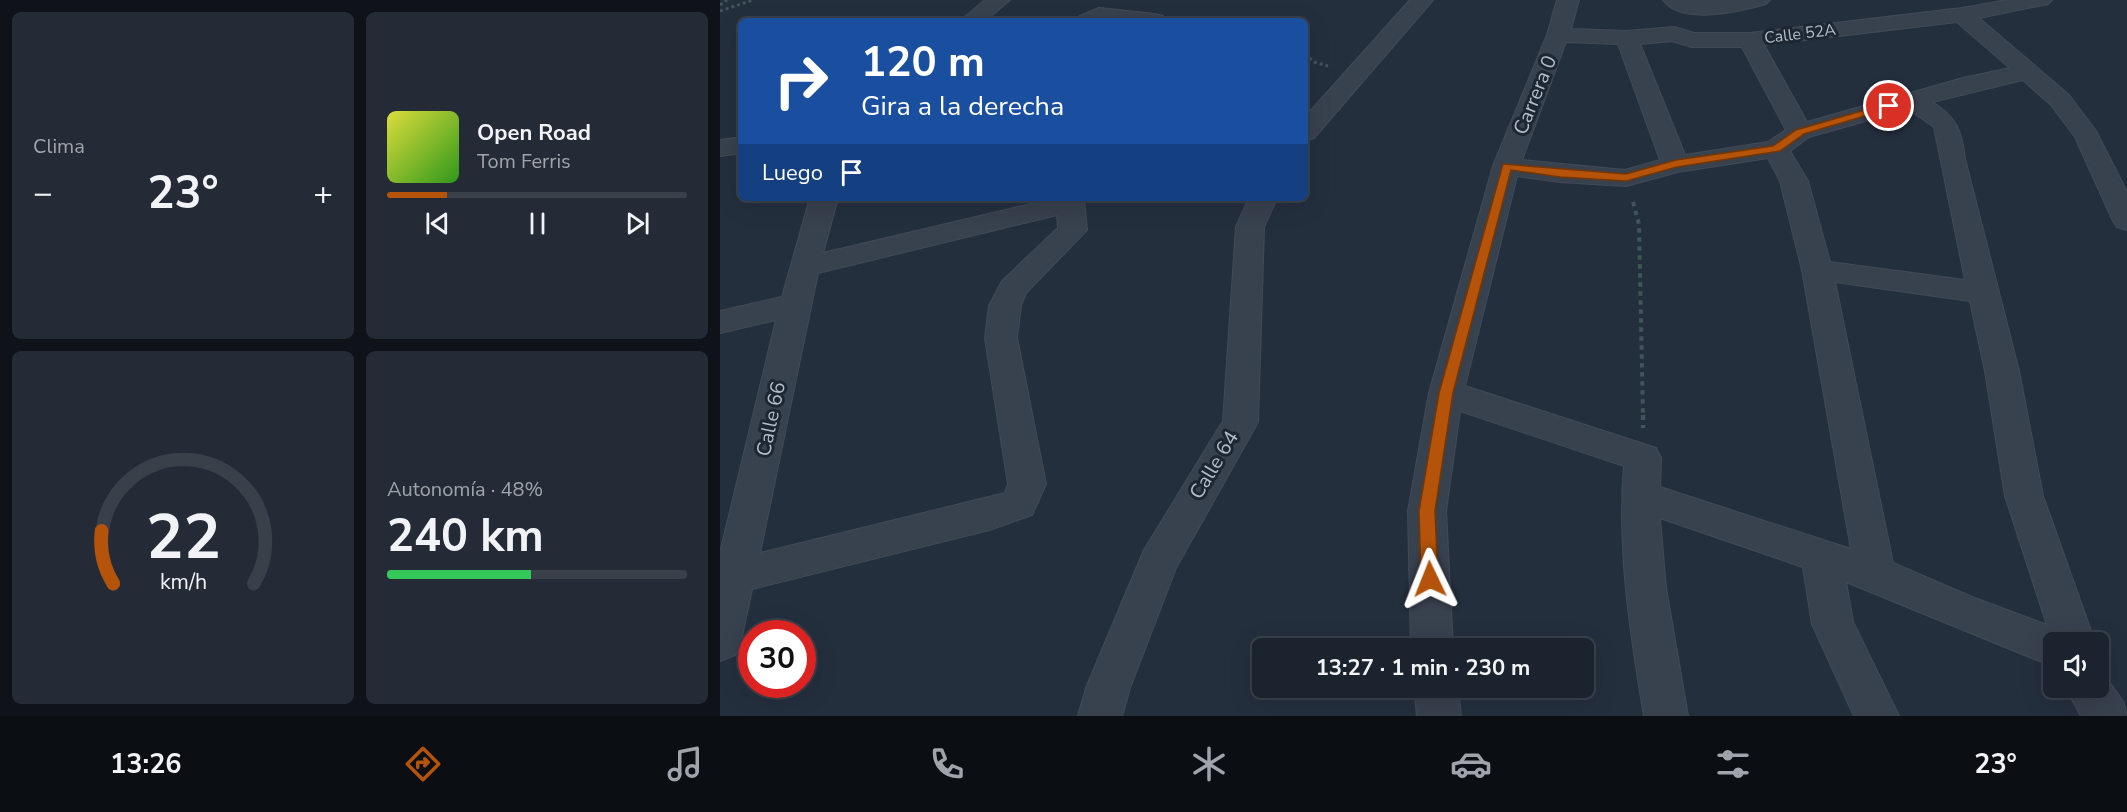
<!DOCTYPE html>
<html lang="es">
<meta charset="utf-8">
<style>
:root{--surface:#1b232e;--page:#242b36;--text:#f1f3f6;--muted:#a0a4aa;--line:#39404a;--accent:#b45309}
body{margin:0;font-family:"Nunito Sans",sans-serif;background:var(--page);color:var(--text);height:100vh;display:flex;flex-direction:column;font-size:22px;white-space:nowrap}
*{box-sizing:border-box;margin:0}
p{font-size:20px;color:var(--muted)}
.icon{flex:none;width:33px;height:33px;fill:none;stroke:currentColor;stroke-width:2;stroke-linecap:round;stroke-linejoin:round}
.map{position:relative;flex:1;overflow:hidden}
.panel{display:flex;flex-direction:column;gap:12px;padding:12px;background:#0f1319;width:720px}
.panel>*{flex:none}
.banner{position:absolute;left:18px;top:18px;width:570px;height:183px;border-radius:9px;box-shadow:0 6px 24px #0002,0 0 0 2px var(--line);background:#1a4fa0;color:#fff;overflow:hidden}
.controls{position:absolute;left:1323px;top:632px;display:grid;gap:12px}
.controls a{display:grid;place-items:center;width:66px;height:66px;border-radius:9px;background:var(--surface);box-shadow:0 6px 24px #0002,0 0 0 2px var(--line);font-size:30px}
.speed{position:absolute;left:18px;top:620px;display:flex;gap:12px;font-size:30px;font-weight:700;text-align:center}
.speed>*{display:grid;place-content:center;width:78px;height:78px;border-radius:50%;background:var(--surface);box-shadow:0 6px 24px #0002,0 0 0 2px var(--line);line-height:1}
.speed .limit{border:9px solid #d22;background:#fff;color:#111}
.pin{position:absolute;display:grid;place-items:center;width:51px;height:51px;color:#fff;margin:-26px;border:3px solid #fff;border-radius:50%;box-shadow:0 2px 6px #0007}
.me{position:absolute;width:66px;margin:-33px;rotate:358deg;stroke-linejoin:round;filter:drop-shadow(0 0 4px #0008)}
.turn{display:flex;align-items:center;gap:21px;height:126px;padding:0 24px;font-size:27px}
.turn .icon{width:78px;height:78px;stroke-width:2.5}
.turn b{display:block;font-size:42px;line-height:51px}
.then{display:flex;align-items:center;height:57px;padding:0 24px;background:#0003;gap:12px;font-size:22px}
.big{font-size:45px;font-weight:700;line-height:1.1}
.panel .widget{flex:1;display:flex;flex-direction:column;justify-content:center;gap:9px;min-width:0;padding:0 21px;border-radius:9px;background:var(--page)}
.panel .dial{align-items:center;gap:0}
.dial svg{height:156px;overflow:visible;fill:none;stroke:var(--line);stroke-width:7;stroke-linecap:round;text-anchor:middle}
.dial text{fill:var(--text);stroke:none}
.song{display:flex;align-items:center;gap:18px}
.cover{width:72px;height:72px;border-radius:9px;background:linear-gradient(135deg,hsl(60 70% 55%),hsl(110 70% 35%))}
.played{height:6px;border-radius:3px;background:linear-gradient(90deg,var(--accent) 20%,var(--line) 20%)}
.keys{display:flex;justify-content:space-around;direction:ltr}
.heat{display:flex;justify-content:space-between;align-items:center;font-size:33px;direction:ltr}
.charge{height:9px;border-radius:4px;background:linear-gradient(90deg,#34c759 48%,var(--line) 0)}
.panel .tiles{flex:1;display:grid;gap:12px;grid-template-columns:repeat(2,1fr)}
.trip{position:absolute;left:532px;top:638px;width:342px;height:60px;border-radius:9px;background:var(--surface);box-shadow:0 6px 24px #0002,0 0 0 2px var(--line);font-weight:700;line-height:60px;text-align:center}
.menu{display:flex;height:96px;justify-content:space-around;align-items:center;background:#0b0e12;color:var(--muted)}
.menu .icon{width:42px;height:42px}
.menu .selected{color:var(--accent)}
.menu b{font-size:27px;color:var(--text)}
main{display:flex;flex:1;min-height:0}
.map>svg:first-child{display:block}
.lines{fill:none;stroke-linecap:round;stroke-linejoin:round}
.minor-casing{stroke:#414a57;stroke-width:2}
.path-far2{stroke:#3f5557;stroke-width:3;stroke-dasharray:3 3;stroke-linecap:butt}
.path-far1{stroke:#3f5557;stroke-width:4;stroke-dasharray:4.5 4.5;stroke-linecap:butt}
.path{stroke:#3f5557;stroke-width:4.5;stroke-dasharray:5 5;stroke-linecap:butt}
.minor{fill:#38414e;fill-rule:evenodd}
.route{fill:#b45309;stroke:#753606;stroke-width:1.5}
.labels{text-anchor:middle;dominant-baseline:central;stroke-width:6;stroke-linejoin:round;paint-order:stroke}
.far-street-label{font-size:16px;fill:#b4bcc9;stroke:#1d2633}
.street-label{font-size:20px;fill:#b4bcc9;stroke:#1d2633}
</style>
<main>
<section class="panel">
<div class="tiles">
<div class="widget"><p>Clima</p>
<div class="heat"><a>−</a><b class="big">23°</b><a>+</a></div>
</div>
<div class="widget">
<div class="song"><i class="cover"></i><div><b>Open Road</b><p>Tom Ferris</p></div></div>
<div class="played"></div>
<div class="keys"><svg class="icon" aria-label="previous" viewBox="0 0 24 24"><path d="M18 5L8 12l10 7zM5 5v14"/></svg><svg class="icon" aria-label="pause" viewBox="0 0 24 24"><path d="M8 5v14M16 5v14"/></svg><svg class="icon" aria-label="next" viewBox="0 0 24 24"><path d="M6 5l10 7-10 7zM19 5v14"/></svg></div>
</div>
<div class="widget dial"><svg viewBox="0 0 100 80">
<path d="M14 69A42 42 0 1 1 86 69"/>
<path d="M14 69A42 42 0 0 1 8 42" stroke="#b45309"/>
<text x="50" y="56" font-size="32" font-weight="700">22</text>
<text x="50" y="72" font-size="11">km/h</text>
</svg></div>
<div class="widget"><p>Autonomía · 48%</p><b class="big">240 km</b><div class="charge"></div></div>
</div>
</section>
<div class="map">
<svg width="1407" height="716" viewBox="0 0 1407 716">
<rect width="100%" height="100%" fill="#242f3e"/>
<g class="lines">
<defs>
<g id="minor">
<path d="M265,0H290L265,21H240Z"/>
<path d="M690,0H713L594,138L585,141V117Z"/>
<path d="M837,0H859L851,29L907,31L954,27L974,33H1030L1242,8L1287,0H1332L1328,4L1259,18L1349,95L1376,131L1407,192V230L1397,227L1393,221L1355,137L1331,105L1303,80L1212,102C1236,116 1242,131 1245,159L1299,371L1323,496L1375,642H1334V667L1126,582L1133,622L1179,716H1134L1092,624L1083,567L940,518L946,588L968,716H924C910,633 897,549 904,466L740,411L726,511L733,648H691L688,511L709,393L773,166L827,35ZM1237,22L1290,68L1243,78L1087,122L1044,45ZM952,41L972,47H1022L1066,130L1048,142L965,155L920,44ZM846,42L898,44L940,160L905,170L802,160ZM1188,109L1214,127L1245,280L1110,262L1088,181L1070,151L1089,137ZM1048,158L1060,181L1082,270L1131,549L940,487L941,458L936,448L745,386L797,176L840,182L906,186L958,172ZM1115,282L1250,301L1265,371L1285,496L1327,625L1252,597L1173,563Z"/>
<path d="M943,0H1050L1046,4C1021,11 962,26 943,0Z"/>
<path d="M379,8L435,14L443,16L446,21H357L360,16Z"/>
<path d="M21,137V153L0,156V140Z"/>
<path d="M90,198H118L103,253L336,198H364L367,230L306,293L301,306L297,338L326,484L312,515L269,530L32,589L21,641L15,655L0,661V553L56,320L0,333V311L62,297ZM337,215L338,228L282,281L269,306L265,338L288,484L285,493L40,553L98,273Z"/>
<path d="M529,198H557L544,227L538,422L456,568L410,688L402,716H358L366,688L424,550L503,421L516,227Z"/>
<path d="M1378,671L1382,672L1403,701L1407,716H1361L1345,687H1378Z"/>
<path d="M694,687H738L741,716H697Z"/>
</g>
</defs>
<use href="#minor" class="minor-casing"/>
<g class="path-far2">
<path d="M0,5L7,0"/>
<path d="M0,11L33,0"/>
<path d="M585,54L594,62L608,66"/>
</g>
<path class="path-far1" d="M913,202L919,224L923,417"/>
<path class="path" d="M923,415V428"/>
<use href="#minor" class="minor"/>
</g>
<path class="route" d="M1169,103L1172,104V108L1084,134L1060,151L957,167L906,181L840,177L791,170L733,393L715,511L718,579L715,585L710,587L704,585L701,579L699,511L719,393L783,164L906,174L956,160L1053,146L1076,130Z"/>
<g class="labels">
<g class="far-street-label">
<text transform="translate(1080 34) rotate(-7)">Calle 52A</text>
</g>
<g class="street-label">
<text transform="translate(815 95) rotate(-68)">Carrera 0</text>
<text transform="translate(51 419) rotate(-78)">Calle 66</text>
<text transform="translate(494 465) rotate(-59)">Calle 64</text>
</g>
</g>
</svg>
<div class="controls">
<a><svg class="icon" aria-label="sound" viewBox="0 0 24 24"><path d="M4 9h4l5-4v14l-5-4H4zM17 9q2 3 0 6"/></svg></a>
</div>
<div class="speed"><div class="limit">30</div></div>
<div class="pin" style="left:1169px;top:106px;background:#d93025"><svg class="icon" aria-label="arrive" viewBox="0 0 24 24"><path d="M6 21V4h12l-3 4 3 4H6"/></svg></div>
<svg class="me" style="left:710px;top:579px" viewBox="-20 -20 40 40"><path d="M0-17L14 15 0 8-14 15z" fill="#b45309" stroke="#fff" stroke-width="4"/></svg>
<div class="trip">13:27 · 1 min · 230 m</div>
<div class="banner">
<div class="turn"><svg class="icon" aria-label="right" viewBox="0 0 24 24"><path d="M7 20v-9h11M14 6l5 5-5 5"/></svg><div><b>120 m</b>Gira a la derecha</div></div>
<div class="then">Luego<svg class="icon" aria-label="arrive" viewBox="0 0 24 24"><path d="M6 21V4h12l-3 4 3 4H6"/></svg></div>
</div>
</div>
</main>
<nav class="menu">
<b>13:26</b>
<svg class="icon selected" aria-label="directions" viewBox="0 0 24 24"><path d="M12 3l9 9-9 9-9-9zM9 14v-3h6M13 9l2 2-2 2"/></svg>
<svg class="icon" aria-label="music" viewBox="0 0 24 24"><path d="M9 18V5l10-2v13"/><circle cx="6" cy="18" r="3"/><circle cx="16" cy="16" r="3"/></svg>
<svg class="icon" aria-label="phone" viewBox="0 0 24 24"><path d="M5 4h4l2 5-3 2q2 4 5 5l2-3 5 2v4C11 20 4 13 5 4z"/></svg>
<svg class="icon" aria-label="climate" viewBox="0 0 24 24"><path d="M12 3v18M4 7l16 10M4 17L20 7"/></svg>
<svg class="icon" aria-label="car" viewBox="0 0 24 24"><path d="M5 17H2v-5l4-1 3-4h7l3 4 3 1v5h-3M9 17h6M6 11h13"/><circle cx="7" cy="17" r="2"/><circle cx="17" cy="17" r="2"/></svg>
<svg class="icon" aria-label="filters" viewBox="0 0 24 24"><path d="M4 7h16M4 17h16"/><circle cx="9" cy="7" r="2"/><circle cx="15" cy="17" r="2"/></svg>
<b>23°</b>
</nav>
